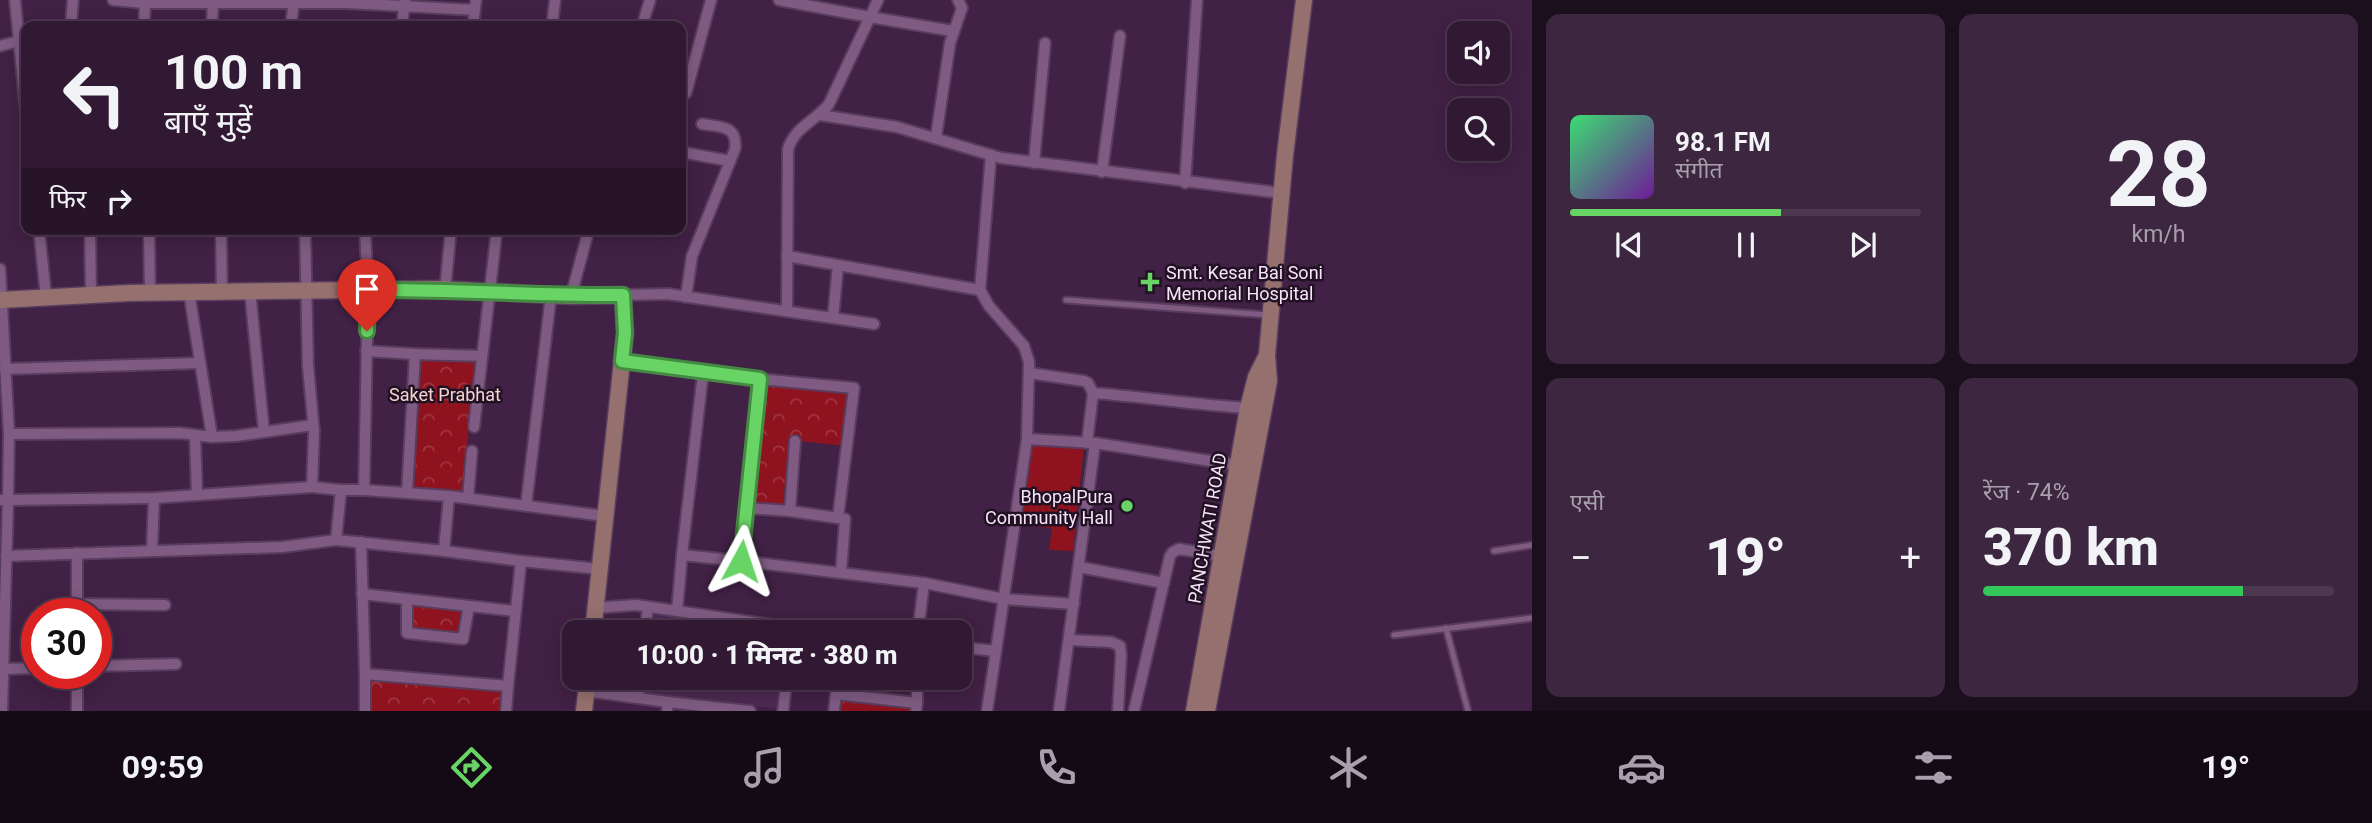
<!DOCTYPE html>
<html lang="hi">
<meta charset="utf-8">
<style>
:root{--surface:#311934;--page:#3d2640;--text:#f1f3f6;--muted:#a8a0ac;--line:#4c384f;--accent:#68d465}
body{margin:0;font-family:Roboto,"Noto Sans Devanagari",sans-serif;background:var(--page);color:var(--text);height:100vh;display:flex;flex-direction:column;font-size:26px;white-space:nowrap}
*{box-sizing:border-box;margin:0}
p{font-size:23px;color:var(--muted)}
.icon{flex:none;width:38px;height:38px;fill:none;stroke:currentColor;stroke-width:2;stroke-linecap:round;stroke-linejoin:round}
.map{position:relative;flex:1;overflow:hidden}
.drawer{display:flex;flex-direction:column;gap:14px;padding:14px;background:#1b0e1d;width:840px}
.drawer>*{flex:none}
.banner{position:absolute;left:21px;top:21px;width:665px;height:214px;border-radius:14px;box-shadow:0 4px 18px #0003,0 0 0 2px var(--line);background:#311934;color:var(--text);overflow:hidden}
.fabs{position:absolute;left:1447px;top:21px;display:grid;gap:14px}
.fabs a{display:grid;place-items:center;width:63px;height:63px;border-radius:14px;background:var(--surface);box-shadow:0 4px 18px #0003,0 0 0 2px var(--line);font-size:35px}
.speed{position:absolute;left:21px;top:598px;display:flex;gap:14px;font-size:35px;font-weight:700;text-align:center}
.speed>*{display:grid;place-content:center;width:91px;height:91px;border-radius:50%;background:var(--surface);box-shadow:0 4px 18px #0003,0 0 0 2px var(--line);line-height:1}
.speed .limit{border:10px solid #d22;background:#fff;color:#111}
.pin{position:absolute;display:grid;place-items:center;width:60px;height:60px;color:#fff;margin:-72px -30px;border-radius:50% 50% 50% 0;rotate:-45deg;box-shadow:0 0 7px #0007}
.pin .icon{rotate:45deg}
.me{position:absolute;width:77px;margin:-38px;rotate:5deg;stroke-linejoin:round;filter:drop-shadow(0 0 5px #0008)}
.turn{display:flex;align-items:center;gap:24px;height:147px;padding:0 28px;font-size:32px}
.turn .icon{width:91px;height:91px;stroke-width:2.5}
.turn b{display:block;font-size:49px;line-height:60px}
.then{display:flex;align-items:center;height:66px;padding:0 28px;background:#0003;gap:14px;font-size:26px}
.big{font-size:52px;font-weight:800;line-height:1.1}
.drawer .widget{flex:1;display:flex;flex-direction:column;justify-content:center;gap:10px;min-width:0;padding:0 24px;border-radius:14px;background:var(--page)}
.drawer .dial{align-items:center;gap:0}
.dial b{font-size:91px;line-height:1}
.song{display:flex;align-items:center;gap:21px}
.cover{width:84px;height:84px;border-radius:10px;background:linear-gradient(135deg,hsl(140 70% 55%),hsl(280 70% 35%))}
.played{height:7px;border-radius:4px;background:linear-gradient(90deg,var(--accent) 60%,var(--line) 60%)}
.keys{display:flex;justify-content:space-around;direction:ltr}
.heat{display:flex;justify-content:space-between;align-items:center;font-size:38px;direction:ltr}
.charge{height:10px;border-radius:5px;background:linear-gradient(90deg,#34c759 74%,var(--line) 0)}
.drawer .tiles{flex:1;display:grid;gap:14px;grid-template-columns:repeat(2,1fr)}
.trip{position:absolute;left:562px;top:620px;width:410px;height:70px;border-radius:14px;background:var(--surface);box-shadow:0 4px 18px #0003,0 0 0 2px var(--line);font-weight:800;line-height:70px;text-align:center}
.menu{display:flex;height:112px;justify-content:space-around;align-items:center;background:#140a15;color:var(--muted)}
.menu .icon{width:49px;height:49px}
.menu .current{color:var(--accent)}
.menu b{font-size:32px;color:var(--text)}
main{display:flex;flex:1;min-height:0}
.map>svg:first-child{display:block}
.built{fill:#4d2952}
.park{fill:url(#park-crowns)}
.garden{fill:#8e131f}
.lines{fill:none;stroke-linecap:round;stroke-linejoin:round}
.lane-casing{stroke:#593d5d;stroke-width:9}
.street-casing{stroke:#593d5d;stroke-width:14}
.secondary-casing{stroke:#593d5d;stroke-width:19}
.lane{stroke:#7f5b83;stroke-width:5}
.street{stroke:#7f5b83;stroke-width:10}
.secondary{stroke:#96706f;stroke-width:16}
.route-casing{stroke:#448a42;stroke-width:18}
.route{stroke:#68d465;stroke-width:12}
.poi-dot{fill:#68d465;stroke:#201222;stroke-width:2.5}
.labels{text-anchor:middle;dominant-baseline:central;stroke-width:5;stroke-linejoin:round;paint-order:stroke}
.poi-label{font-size:18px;fill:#f8e3fa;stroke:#201222;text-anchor:start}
.park-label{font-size:18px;fill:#f5d2cf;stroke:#201222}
.street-label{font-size:18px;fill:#f8e3fa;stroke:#201222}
</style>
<main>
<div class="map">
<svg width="1532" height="711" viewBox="0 0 1532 711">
<defs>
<pattern id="park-crowns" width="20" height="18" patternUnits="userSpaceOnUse" patternTransform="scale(1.75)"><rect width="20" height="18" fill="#8e131f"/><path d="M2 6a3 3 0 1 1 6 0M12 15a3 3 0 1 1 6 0" fill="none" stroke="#9f3540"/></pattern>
</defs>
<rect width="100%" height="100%" fill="#412145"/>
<g class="built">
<path d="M654,614L776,632H653Z"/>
<path d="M648,677H781L777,709L647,694Z"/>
</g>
<g class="park">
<path d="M420,359L475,362L463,493L413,488Z"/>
<path d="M764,384L849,393L847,446L789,440L783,507L750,504Z"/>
<path d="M412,602L466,607L462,635L409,628Z"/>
<path d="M370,681L502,686L500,711H370Z"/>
<path d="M842,701L911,708V711H841Z"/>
</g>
<path class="garden" d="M1032,442L1084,446L1073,551L1049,550L1052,528L1022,525Z"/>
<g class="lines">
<defs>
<g id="lane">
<path d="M1066,300L1269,315"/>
<path d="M1494,551L1532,545"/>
<path d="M1446,628L1468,711"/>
<path d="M1394,635L1532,618"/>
</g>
<g id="street">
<path d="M15,0L26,112"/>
<path d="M113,0L145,3V0"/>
<path d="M779,0L870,17L829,104C814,122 795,127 788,149L787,311"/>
<path d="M878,0L870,17L953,31"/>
<path d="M71,26L73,0"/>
<path d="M144,26L145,3H347L475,10"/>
<path d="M212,26L213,0"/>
<path d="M291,26L294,0"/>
<path d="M402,26L405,0"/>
<path d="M473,26L476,0"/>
<path d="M552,26L555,0"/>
<path d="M642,26L650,0"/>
<path d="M0,46L19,41"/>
<path d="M686,93L711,0"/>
<path d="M820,115L897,127L1001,158L1281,193"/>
<path d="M936,137L950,43L962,8L958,0"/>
<path d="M681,152L730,161"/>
<path d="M991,155L980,290L989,306L1024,346L1029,362L1027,439L996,651"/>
<path d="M1034,163L1045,43"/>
<path d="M1102,172L1120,36"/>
<path d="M1185,183L1197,0"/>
<path d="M39,229L46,297"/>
<path d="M90,229L91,295"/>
<path d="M149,229L150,293"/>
<path d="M221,229L222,292"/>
<path d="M305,229L308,366L314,431L312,487L341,490"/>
<path d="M365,229L368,290L364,490L449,496"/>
<path d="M787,256L980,290"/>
<path d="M0,269L9,434L8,500H0"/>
<path d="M445,290L451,229"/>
<path d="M250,291L264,432"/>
<path d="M189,292L212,437"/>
<path d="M623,295L668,294L874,324"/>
<path d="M571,296L589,229"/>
<path d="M686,297L692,256L735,149C738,125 720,127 702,124"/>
<path d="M833,318L838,265"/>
<path d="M366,351L415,354"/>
<path d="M622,361L703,373"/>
<path d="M5,369L200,363"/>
<path d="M1029,373L1084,381L1088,383L1093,393"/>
<path d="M760,379L854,388L838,518"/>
<path d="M474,427L497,229"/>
<path d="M9,434L180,433L212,437L236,436L313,425"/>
<path d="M195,435L197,495"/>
<path d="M1027,439L1095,443L1243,466"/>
<path d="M795,441L790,511L746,508L741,561L924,583L918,632"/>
<path d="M1087,443L1093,393C1145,397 1197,405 1248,408"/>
<path d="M364,490H341L336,540L444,551"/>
<path d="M407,493L415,354L482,356"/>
<path d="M468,498L472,451"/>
<path d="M526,506L551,295"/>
<path d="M790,511L845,519L841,573"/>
<path d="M361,542L365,674"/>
<path d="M152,550L154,498"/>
<path d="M682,555L703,373L760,379L746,508"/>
<path d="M6,556L282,547L336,540"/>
<path d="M521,561L444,551L449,496L605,516"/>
<path d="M1079,567L1164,583"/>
<path d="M924,583L1004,599L1074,604"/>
<path d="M362,594L515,611"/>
<path d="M407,599V633L463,639L469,606"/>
<path d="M77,604L165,605"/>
<path d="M595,608L636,605L677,611L682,555L741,561"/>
<path d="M677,611L792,628"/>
<path d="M77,614V553"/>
<path d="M645,632L648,607"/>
<path d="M792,632V628L831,632"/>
<path d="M1069,640L1111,642L1120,646L1121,655L1118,711"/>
<path d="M959,647L996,651L987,711"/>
<path d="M96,666L176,664"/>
<path d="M3,669L37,668"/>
<path d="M77,674V711"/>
<path d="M917,677V703"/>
<path d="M586,691L668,702"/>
<path d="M836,694L917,703L916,711"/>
<path d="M638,698L640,677"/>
<path d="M2,711L8,500L154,498L312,487"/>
<path d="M365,711V674L508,686L521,561L600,569"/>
<path d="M506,711L508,686"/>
<path d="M667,711L668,702L721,708"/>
<path d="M721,711V708L750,711"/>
<path d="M783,711L787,677"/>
<path d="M834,711L838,677"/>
<path d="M1059,711L1095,443"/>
<path d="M1134,711L1170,556L1173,552L1179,549L1222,556"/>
</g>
<g id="secondary">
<path d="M0,300L128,293L438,289L571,296L623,295L625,333L593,632"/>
<path d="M584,711L588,677"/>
<path d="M1194,711L1248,408L1256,377L1266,357"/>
<path d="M1207,711L1269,381L1267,355L1285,155L1304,0"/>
</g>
</defs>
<use href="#lane" class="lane-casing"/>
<use href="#street" class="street-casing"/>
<use href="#secondary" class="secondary-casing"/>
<use href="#lane" class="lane"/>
<use href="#street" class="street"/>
<use href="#secondary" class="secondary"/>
</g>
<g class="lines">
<defs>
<path id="route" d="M367,331L368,290C453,289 538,296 623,295L625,333L622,361L760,379L741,561"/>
</defs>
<use href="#route" class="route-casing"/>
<use href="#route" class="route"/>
</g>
<g class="poi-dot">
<path d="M1146.5 271.5h7v7h7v7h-7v7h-7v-7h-7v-7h7z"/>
<circle cx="1127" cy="506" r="7"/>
</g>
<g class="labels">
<g class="poi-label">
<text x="1166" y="272">Smt. Kesar Bai Soni<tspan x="1166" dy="21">Memorial Hospital</tspan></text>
<text x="1113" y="496" text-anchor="end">BhopalPura<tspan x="1113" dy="21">Community Hall</tspan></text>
</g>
<g class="park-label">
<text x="445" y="394">Saket Prabhat</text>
</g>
<g class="street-label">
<text transform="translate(1207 528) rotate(-80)">PANCHWATI ROAD</text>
</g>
</g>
</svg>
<div class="fabs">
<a><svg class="icon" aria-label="sound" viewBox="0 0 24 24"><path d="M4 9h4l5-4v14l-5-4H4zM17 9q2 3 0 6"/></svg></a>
<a><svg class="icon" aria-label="search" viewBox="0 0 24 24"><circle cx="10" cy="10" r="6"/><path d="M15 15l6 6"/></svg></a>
</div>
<div class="speed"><div class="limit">30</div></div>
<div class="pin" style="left:367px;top:331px;background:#d93025"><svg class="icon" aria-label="arrive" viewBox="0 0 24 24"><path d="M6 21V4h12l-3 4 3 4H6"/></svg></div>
<svg class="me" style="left:741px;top:561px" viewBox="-20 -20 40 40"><path d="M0-17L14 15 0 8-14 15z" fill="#68d465" stroke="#fff" stroke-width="4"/></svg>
<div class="trip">10:00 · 1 मिनट · 380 m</div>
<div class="banner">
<div class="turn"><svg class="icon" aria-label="left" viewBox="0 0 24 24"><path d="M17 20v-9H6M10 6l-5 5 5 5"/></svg><div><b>100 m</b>बाएँ मुड़ें</div></div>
<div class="then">फिर<svg class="icon" aria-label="right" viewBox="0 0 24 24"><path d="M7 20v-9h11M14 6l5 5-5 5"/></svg></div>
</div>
</div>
<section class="drawer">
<div class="tiles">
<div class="widget">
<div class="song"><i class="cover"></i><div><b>98.1 FM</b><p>संगीत</p></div></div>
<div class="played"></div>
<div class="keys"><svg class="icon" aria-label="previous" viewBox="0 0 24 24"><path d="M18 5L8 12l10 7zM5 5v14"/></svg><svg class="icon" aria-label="pause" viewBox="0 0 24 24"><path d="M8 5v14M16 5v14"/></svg><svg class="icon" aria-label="next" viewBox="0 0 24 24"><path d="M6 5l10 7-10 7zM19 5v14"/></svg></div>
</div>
<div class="widget dial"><b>28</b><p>km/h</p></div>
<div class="widget"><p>एसी</p>
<div class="heat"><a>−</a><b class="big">19°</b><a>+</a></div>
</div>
<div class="widget"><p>रेंज · 74%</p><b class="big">370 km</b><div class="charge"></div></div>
</div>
</section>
</main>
<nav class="menu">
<b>09:59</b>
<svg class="icon current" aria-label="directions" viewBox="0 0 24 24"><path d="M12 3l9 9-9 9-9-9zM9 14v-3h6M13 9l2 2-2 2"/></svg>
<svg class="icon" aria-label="music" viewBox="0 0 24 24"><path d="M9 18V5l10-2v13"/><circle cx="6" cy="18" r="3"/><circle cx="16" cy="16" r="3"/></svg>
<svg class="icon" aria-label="phone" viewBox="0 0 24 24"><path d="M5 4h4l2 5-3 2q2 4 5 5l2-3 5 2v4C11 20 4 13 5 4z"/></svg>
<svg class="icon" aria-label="climate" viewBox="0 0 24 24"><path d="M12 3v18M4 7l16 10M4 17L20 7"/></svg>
<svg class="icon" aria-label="car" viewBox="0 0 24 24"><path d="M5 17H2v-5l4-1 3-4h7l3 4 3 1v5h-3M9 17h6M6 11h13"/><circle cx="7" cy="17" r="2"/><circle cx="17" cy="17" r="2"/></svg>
<svg class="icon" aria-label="filters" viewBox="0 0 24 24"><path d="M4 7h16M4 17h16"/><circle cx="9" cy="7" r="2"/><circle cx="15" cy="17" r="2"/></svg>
<b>19°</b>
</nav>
